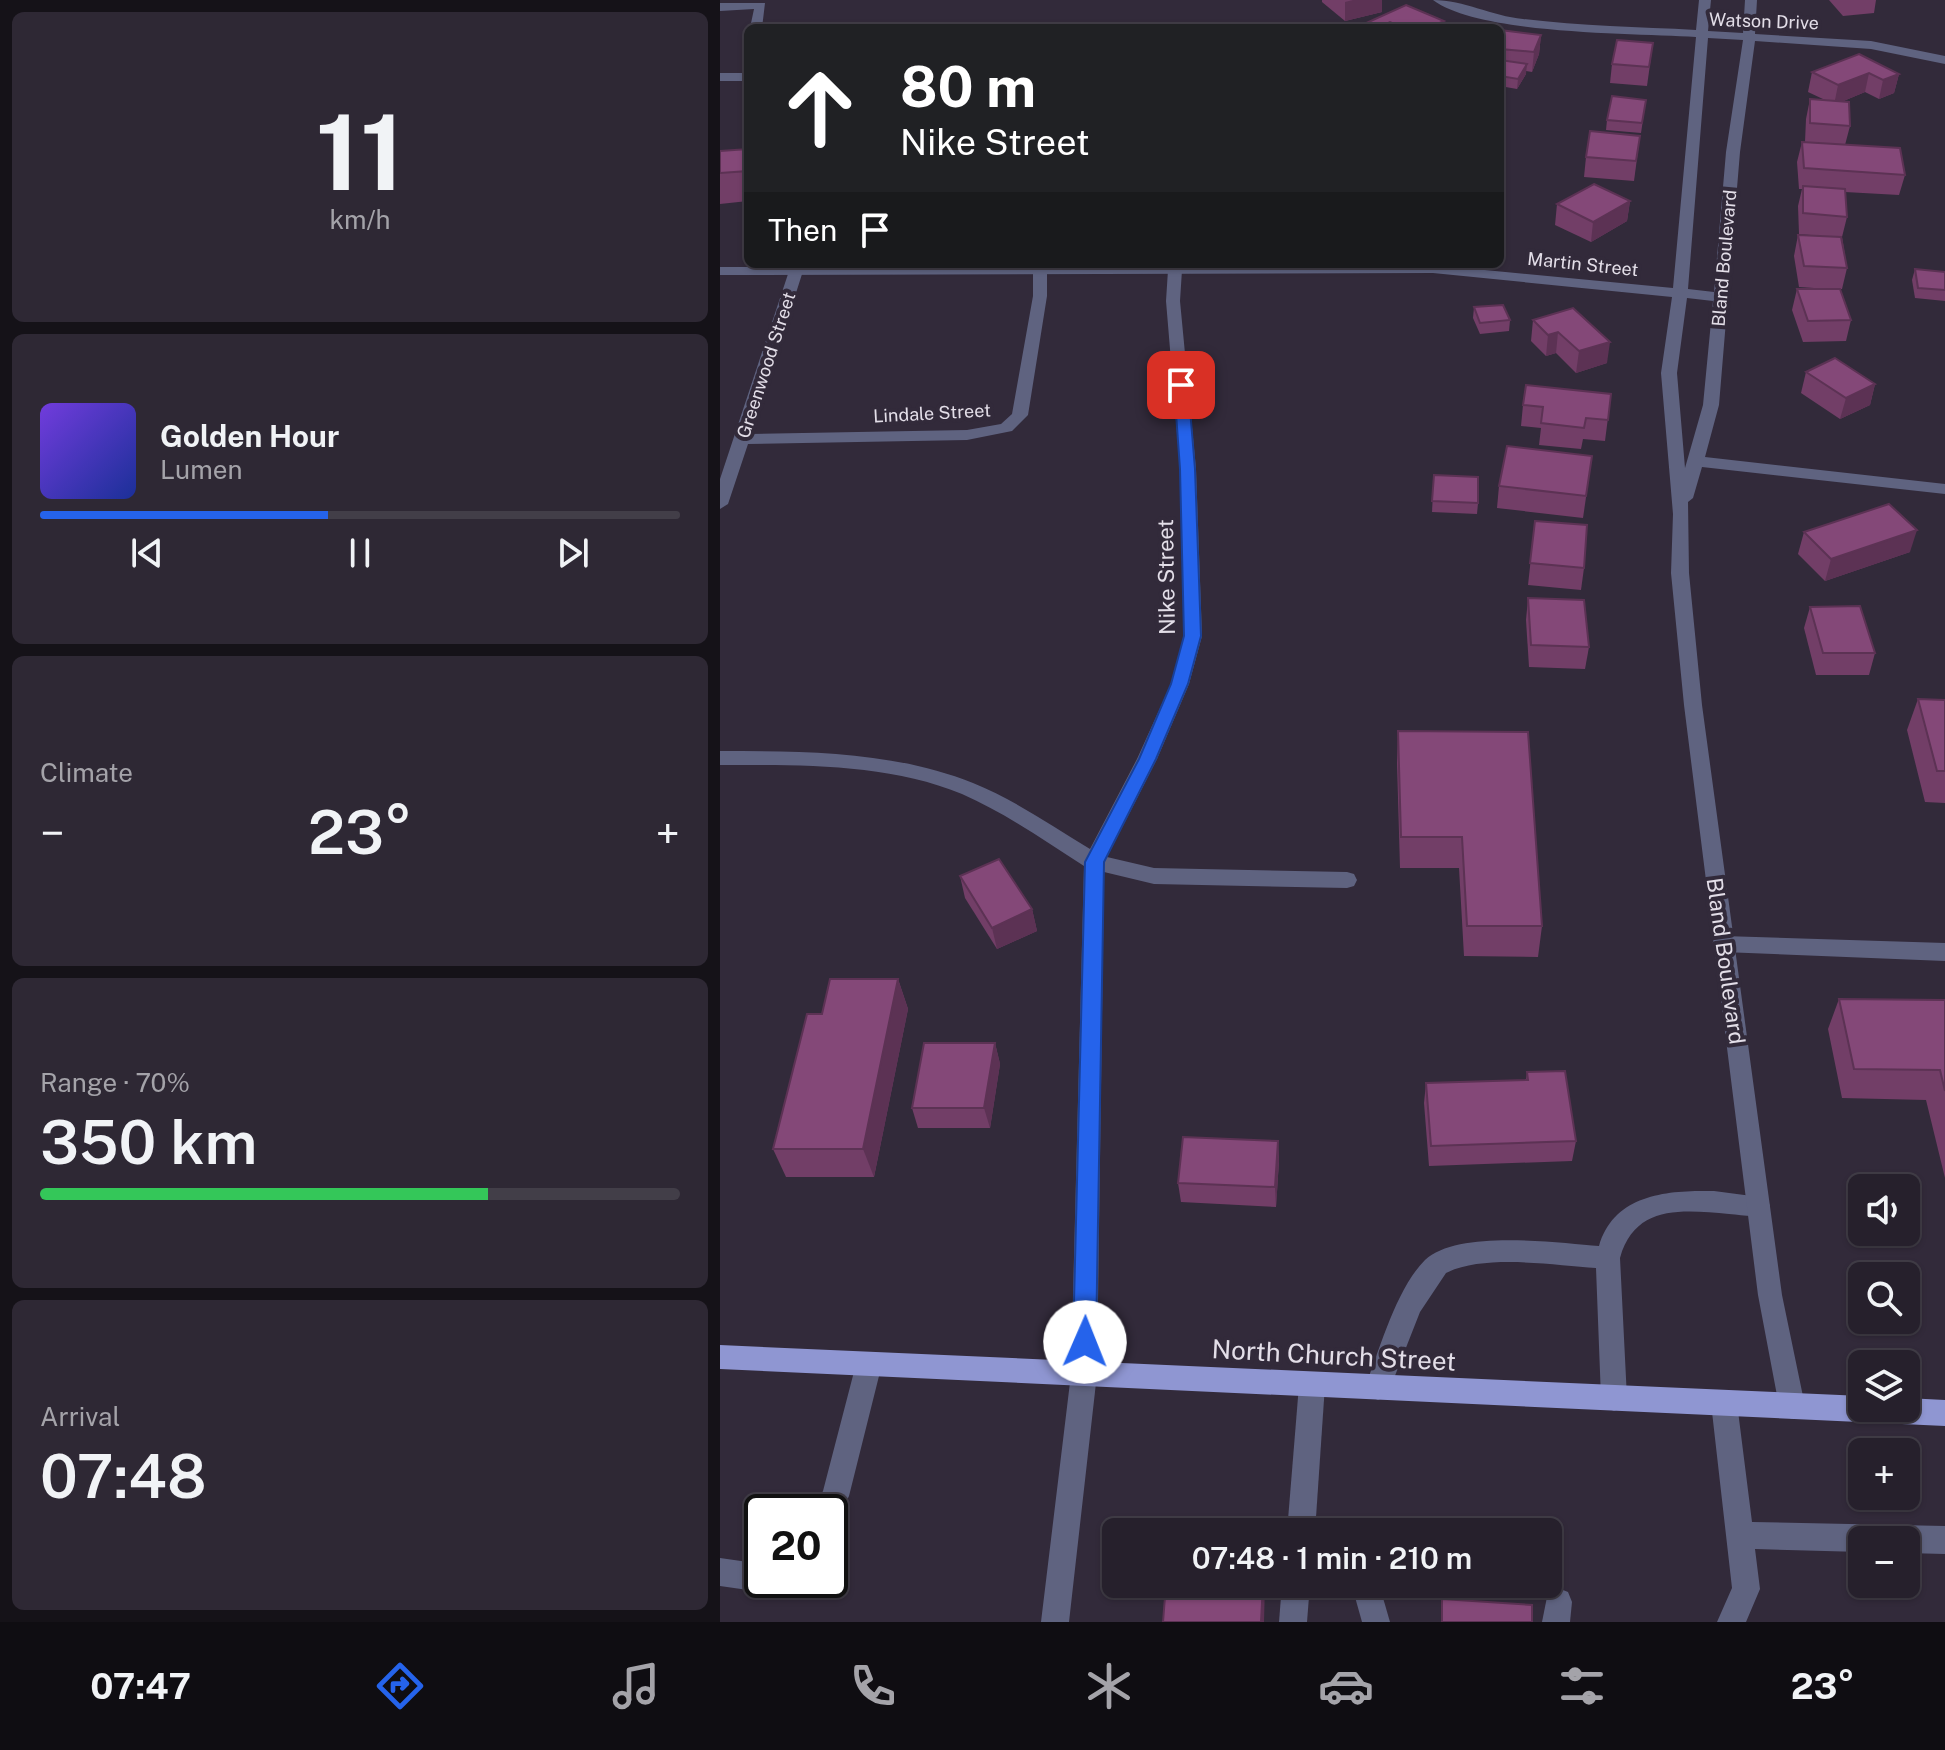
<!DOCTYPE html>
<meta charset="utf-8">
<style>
:root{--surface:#26202c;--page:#2e2834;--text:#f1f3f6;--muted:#a4a3a9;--line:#423e48;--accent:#2563eb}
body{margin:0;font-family:"Public Sans",sans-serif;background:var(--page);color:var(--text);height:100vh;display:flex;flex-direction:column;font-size:30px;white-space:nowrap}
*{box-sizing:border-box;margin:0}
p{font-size:26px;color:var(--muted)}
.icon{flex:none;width:44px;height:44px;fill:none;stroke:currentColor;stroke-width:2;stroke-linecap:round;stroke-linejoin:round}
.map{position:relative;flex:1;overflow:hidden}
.details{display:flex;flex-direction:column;gap:12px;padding:12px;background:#151218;width:720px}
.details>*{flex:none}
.top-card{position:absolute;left:24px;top:24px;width:760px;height:244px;border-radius:12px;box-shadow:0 2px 6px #0004,0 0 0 2px var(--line);background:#202124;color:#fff;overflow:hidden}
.fabs{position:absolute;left:1128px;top:1174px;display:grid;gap:16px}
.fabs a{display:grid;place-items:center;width:72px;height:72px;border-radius:12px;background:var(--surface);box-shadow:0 2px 6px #0004,0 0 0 2px var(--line);font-size:40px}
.speed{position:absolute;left:24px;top:1494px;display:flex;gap:16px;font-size:40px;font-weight:700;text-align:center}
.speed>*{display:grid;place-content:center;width:104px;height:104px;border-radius:50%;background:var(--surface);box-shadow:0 2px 6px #0004,0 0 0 2px var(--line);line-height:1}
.speed .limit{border:4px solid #111;border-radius:12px;background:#fff;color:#111}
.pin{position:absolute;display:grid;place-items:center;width:68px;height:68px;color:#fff;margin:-34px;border-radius:16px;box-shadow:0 4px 12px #0006}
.me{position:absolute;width:88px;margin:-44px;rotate:1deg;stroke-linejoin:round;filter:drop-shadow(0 0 6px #0008)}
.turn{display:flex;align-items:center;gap:28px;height:168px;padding:0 24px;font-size:36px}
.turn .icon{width:104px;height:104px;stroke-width:2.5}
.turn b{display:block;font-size:56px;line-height:68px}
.then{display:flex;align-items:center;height:76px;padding:0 24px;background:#0003;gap:16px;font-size:30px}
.big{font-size:60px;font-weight:600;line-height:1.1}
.details .card{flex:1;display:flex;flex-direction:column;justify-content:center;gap:12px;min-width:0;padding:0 28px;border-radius:12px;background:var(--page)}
.details .dial{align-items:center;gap:0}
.dial b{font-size:104px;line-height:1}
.song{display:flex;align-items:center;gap:24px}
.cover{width:96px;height:96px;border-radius:12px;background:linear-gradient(135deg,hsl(260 70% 55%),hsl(230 70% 35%))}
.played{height:8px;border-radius:4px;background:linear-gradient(90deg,var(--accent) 45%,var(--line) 45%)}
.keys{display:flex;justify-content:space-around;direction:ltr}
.heat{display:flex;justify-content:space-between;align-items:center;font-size:44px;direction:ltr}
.charge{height:12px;border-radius:6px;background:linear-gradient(90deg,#34c759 70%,var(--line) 0)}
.trip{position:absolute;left:382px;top:1518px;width:460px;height:80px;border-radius:12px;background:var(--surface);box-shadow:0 2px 6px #0004,0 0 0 2px var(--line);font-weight:600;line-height:80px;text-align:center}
.dock{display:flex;height:128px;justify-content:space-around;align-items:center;background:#0f0d12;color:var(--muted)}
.dock .icon{width:56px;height:56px}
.dock .selected{color:var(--accent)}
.dock b{font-size:36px;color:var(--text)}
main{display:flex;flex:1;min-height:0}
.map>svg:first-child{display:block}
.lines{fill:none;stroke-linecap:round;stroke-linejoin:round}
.lane{fill:#5f6380;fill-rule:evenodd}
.street{fill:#5f6380;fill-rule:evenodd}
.primary{fill:#8f96d2;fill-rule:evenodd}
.wall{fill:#723e67}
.shaded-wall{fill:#5c3254}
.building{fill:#844878;stroke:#5c3254;stroke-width:2}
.route{fill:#2563eb;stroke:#184099;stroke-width:2}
.labels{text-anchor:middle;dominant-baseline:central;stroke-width:8;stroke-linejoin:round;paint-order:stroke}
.far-street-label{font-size:18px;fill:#e3dee8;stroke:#322a3a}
.street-label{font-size:22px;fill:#e3dee8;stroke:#322a3a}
.near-street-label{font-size:26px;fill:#e3dee8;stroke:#322a3a}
</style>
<main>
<section class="details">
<div class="card dial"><b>11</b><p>km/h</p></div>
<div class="card">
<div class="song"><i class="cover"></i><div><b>Golden Hour</b><p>Lumen</p></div></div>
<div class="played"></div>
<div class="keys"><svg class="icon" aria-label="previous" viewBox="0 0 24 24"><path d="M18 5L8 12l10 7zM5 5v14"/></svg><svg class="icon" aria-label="pause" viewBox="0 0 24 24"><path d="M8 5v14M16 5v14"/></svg><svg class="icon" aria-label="next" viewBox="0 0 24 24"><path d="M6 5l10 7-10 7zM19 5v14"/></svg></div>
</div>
<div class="card"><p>Climate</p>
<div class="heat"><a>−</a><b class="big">23°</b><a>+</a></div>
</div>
<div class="card"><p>Range · 70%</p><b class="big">350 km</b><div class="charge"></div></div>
<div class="card"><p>Arrival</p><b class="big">07:48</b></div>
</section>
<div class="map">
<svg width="1225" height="1622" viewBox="0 0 1225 1622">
<rect width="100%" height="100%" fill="#322a3a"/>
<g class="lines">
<g class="lane">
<path d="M0,3H45L42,28H30L34,9L0,11Z"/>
<rect x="0" y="73" width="28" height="8"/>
<path d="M455,266L462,270L460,301L476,469L482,636L469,684L437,759L387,857L434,868L627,872L634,874L637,880L634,886L627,888L434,884L384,872L377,1374L349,1622H321L351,1374L364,866C324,840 285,813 242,794C167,763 80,765 0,765V751C85,751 173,751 253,783C295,800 332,826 370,849L417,759L451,684L464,636L460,469L446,301L448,270Z"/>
<path d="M76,267L83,271L31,434L247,430L281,424L292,414L313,296V271L320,267L327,271V296L308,415L292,431L247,440L28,444L8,504L0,509V479L69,271Z"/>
<path d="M1003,936L1225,943V961L1003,952L995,950L992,944L995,938Z"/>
<path d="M994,1191L1047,1198L1050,1206L1047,1214C1034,1218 1022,1215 1009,1214C963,1210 915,1204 900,1258L907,1398L903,1407L894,1411L885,1407L881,1398L876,1268C834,1265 764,1254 726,1273L700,1312L667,1396L658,1400L649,1396L645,1387C660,1349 676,1289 705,1260C738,1229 837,1243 879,1246C894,1194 947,1190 994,1191Z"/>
<path d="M149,1352L158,1355L162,1364L129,1496L116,1522L110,1524V1512H92L103,1491L136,1364L140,1355Z"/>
<path d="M592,1373L601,1376L605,1385L595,1532H567L579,1385L583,1376Z"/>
<path d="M1004,1390L1013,1394L1017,1403L1032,1522L1225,1526V1554L1186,1553V1540H1142V1552L1035,1549L1040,1589L1026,1622H997L1012,1588L991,1403L995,1394Z"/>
<path d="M0,1558L35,1563L42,1560V1580H53L52,1584L35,1591L0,1586Z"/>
<path d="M562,1584H590L587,1622H559Z"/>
<path d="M635,1584H659L670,1622H642L633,1590Z"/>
<path d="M838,1588L848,1592L852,1602L850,1622H822L828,1592Z"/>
</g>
<path class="street" d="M713,0C744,0 772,16 803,19C860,26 919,27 976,30L979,0H991L988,31L1023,33L1025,0H1037L1035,34L1151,41L1225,56V64L1151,49L1035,41L1020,152L999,405L985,457L1225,484V494L982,467L973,498L968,502L969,573L982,705L1062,1295L1085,1406L1081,1415L1072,1419L1063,1415L1059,1406L1038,1295L964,705L951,573L953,514L941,373L952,297L713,273L0,275V267L713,265L953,288L976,37C914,33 760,35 713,0ZM988,38L1023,40L1006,152L994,292L968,289ZM967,298L993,301L983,405L965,468L957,373Z"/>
<path class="primary" d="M0,1345L1142,1396V1408H1186V1398L1225,1400V1426L0,1369Z"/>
</g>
<g class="wall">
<path d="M602,0H662V12L625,21L602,2Z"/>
<path d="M1109,0H1156L1154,13L1123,16Z"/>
<path d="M686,5L724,21V28H644V24Z"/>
<path d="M780,30L821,35L819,54L812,72L806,71V74L797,89L780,86Z"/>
<path d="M933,43L927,86L890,83L892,64Z"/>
<path d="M1092,72L1179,74L1174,93L1159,99L1145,92L1121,102L1130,126L1125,145L1185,175L1179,195L1125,192L1127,217L1122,237L1127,268L1122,289H1120L1131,320L1126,341L1083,342L1072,310L1077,289H1109L1079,287L1074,256L1078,235L1113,237L1079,234L1078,206L1082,189H1079L1077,162L1082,142H1085L1086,119L1090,99L1105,100L1088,92Z"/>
<path d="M926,100L921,133L886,130L887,120Z"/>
<path d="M920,136L914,181L864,177L866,157Z"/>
<path d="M28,149V201L0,204V151Z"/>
<path d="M910,201L907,221L871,242L835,225L837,204Z"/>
<path d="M1195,269L1225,272V301L1195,298L1192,280Z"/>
<path d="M754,307L790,320L789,331L760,334L753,318Z"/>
<path d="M853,308L887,363L856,373L836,353L826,356L811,341L813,320Z"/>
<path d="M1086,372L1155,384L1150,405L1120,419L1081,393Z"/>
<path d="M891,394L885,441L863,439L861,449L819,445L821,428L801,426L803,405Z"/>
<path d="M872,456L863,518L777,508L779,486Z"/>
<path d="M714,475L758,503L757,514L712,512Z"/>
<path d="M815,521L864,568L861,590L808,585Z"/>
<path d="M1084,532L1190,552L1105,581L1078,554Z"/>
<path d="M808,598L869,647L865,669L809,667L806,620Z"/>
<path d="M1090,607L1155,653L1149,675H1096L1084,628Z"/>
<path d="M1198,699L1225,700V803L1205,802L1187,730Z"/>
<path d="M678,731L822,926L818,957L744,956L739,868H680L677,763Z"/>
<path d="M240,876L312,909L317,931L277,949L245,898Z"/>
<path d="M178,979L188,1009L154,1177H66L53,1149L102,1014Z"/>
<path d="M1119,999L1225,1000V1178L1206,1100L1122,1098L1108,1029Z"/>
<path d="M275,1043L280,1064L270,1128H198L192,1108Z"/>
<path d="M807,1072L856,1141L852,1161L709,1166L704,1103L706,1083L806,1080Z"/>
<path d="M558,1141L559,1161L556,1207L461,1202L458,1183Z"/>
</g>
<g class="shaded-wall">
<path d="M633,0H662V12L625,21V2Z"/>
<path d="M724,21V28H709Z"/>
<path d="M670,22V28H658Z"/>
<path d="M821,35L819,54L812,72L814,52Z"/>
<path d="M807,64L806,74L797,89L798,79Z"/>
<path d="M1149,73L1145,92L1114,105L1118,85Z"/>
<path d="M1179,74L1174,93L1159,99L1163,80Z"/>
<path d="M910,201L907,221L871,242L873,222Z"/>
<path d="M838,332L836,353L826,356L828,335Z"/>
<path d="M890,342L887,363L856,373L859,351Z"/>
<path d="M1155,384L1150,405L1120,419L1126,398Z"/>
<path d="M1197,530L1190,552L1105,581L1111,559Z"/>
<path d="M312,909L317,931L277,949L272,928Z"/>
<path d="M178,979L188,1009L154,1177L143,1149Z"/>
<path d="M275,1043L280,1064L270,1128L264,1108Z"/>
<path d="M558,1141L559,1161L556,1207L555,1187Z"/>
<path d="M543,1584H545L544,1622H541Z"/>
</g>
<g class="building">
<path d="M686,5L724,21L709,28H684L670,22L658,28H653L644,24Z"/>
<path d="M780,30L821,35L814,52L780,49Z"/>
<path d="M897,40L933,43L929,67L892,64Z"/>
<path d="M1139,54L1179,74L1163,80L1149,73L1118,85L1092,72Z"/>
<path d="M780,60L807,64L798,79L780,76Z"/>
<path d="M892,96L926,100L922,123L887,120Z"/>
<path d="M1090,99L1129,102L1130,126L1090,123Z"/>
<path d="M870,131L920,136L916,161L866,157Z"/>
<path d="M1082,142L1180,148L1185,175L1084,168Z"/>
<path d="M28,149V171L0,173V151Z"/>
<path d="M874,184L910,201L873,222L837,204Z"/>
<path d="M1083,186L1125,189L1127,217L1083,213Z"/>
<path d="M1078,235L1121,237L1127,268L1084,266Z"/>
<path d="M1195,269L1225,272V290L1198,288Z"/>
<path d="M1077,289H1120L1131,320L1088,321Z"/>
<path d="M783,305L790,320L760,323L754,307Z"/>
<path d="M853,308L890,342L859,351L838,332L828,335L813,320Z"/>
<path d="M1115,358L1155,384L1126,398L1086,372Z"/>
<path d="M806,385L891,394L888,420L866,418L864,428L821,423L823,407L803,405Z"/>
<path d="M787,446L872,456L866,496L779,486Z"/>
<path d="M714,475L758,477V503L712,501Z"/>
<path d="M1169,504L1197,530L1111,559L1084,532Z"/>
<path d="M815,521L867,525L864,568L810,563Z"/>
<path d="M808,598L864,600L869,647L811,645Z"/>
<path d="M1140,606L1155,653H1103L1090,607Z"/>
<path d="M1198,699L1225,700V771H1217Z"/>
<path d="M678,731L808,732L822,926H747L742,837H681Z"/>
<path d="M279,859L312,909L272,928L240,876Z"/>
<path d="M110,979H178L143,1149H53L87,1014H102Z"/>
<path d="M1119,999L1225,1000V1091L1220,1070L1134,1069Z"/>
<path d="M204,1043H275L264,1108H192Z"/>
<path d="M845,1071L856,1141L711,1146L706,1083L808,1080L807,1072Z"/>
<path d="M463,1137L558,1141L555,1187L458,1183Z"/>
<path d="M446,1584H543L541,1622H443Z"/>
<path d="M722,1599L812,1605V1622H722Z"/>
</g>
<path class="route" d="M461,381L468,385L475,469L481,636L468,684L436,759L384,862L376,1342L373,1350L365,1353L356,1350L353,1342L365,862L419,759L451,684L464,636L460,469L454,385Z"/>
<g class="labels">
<g class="far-street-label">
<text transform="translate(1044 21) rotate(2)">Watson Drive</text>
<text transform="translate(1004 258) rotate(-85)">Bland Boulevard</text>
<text transform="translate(863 264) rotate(6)">Martin Street</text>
<text transform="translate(46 365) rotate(-72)">Greenwood Street</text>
<text transform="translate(212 413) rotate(-3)">Lindale Street</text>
</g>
<g class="street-label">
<text transform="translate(446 577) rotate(-91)">Nike Street</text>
<text transform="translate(1006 961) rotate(82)">Bland Boulevard</text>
</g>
<g class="near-street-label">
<text transform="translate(614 1355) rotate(3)">North Church Street</text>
</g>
</g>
</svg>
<div class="fabs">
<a><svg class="icon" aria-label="sound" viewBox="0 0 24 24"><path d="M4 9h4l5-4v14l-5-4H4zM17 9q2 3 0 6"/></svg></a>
<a><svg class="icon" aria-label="search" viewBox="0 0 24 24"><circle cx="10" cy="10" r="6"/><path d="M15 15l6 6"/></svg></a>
<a><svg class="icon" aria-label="layers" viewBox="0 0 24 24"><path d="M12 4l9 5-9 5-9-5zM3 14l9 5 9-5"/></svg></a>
<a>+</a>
<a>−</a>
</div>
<div class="speed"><div class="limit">20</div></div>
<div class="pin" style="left:461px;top:385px;background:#d93025"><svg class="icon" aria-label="arrive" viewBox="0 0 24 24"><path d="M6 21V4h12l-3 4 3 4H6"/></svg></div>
<svg class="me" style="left:365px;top:1342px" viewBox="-20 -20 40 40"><circle r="19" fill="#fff"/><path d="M0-13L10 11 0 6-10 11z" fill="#2563eb"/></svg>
<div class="trip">07:48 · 1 min · 210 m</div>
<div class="top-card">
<div class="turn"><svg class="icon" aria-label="ahead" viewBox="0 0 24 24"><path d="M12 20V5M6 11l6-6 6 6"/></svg><div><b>80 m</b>Nike Street</div></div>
<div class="then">Then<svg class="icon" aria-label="arrive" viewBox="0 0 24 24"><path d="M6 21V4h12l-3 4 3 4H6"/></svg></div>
</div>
</div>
</main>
<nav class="dock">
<b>07:47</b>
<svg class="icon selected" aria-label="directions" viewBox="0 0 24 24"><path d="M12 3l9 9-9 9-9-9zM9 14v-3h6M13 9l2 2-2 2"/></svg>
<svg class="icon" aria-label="music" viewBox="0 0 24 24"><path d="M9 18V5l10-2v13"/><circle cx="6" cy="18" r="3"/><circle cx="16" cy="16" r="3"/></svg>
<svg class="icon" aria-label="phone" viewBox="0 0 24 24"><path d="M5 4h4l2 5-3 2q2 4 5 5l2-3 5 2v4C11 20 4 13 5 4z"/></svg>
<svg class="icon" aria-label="climate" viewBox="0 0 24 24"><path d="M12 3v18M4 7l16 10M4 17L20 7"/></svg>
<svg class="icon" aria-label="car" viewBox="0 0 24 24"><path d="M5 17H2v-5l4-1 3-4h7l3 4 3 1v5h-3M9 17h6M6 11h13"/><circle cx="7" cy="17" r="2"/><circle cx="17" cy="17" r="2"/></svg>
<svg class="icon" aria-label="filters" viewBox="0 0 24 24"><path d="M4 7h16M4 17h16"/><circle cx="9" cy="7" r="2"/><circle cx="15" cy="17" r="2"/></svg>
<b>23°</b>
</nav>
